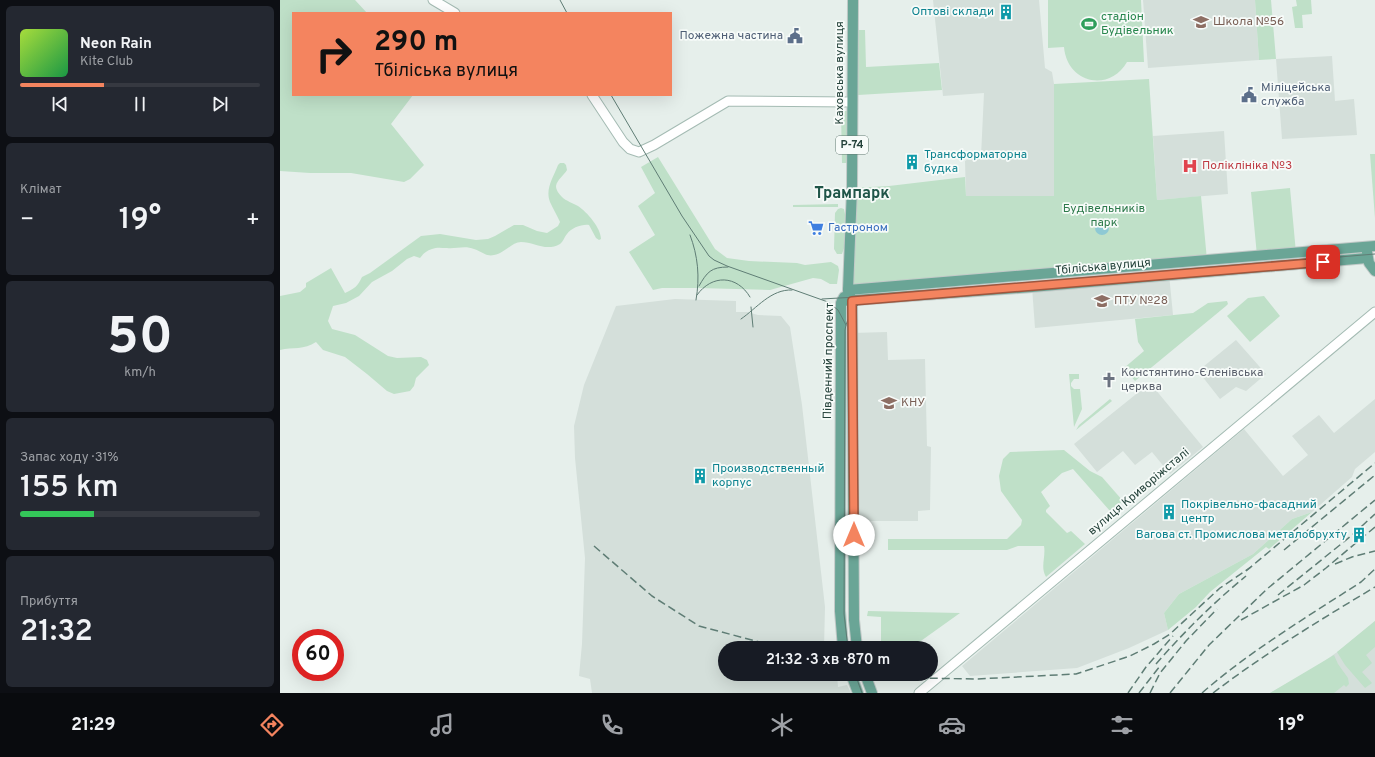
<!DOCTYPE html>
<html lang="uk">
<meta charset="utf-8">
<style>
:root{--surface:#171b24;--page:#242831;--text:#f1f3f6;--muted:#9ea1a6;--line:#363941;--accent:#f4845f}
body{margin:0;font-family:Overpass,sans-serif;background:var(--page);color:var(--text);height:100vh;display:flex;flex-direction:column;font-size:15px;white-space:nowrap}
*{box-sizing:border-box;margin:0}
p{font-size:13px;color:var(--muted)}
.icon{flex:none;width:22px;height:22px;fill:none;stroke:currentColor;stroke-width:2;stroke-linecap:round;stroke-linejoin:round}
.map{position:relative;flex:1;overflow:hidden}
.side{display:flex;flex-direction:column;gap:6px;padding:6px;background:#0d0f14;width:280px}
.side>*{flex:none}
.banner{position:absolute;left:12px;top:12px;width:380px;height:84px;border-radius:0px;box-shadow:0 4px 16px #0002;background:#f4845f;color:#111;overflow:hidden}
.speed{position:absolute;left:12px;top:629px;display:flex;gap:8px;font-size:20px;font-weight:700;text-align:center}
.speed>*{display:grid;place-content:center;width:52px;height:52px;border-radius:50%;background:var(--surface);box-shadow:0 4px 16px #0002;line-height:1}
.speed .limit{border:6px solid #d22;background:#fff;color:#111}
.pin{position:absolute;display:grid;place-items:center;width:34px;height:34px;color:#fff;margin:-17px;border-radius:8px;box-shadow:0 2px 6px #0006}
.me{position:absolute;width:44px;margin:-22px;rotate:0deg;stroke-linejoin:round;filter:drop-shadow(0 0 3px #0008)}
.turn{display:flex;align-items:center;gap:14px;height:84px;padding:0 16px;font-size:18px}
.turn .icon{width:52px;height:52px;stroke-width:2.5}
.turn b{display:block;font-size:28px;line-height:34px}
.big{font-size:30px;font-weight:600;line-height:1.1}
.side .tile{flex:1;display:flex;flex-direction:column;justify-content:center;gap:6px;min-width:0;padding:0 14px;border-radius:6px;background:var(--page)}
.side .dial{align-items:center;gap:0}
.dial b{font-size:52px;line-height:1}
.song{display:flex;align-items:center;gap:12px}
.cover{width:48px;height:48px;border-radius:6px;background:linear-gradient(135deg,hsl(80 70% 55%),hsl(140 70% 35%))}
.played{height:4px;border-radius:2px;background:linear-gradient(90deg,var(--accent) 35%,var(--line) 35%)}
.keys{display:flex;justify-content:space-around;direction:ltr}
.heat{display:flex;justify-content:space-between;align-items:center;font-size:22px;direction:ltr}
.charge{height:6px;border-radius:3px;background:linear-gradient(90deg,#34c759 31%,var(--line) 0)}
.trip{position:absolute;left:438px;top:641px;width:220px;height:40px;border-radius:20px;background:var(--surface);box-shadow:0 4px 16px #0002;font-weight:600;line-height:40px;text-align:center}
.menu{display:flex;height:64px;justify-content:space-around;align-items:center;background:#090b0e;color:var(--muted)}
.menu .icon{width:28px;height:28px}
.menu .selected{color:var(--accent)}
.menu b{font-size:18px;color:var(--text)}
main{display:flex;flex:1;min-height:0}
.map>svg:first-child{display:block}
.built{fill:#d4dfda}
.green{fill:#bfe0c8}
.water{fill:#8ec9d4}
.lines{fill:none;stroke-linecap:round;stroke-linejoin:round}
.secondary-casing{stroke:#a4bbb3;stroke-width:11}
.primary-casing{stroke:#c2cac8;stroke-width:12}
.secondary{stroke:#fff;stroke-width:9}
.primary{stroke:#6aa596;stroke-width:10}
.tram{stroke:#5f7d75;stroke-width:1}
.rail{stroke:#5f7d75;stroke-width:1.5;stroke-dasharray:8 4;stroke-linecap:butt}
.route-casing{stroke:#9f563e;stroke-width:10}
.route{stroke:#f4845f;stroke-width:7}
.labels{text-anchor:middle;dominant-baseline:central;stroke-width:3.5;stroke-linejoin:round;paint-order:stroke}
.shield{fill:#f7fbf9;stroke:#637a73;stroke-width:1}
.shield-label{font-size:11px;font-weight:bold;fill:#24423a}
.culture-label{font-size:12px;fill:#0d838f;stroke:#f7fbf9;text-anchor:start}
.leisure-label{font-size:12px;fill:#27864d;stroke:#f7fbf9;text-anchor:start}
.education-label{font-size:12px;fill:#785e54;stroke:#f7fbf9;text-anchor:start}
.service-label{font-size:12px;fill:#4e5e75;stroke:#f7fbf9;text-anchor:end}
.street-label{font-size:12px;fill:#24423a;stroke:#f7fbf9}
.health-label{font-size:12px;fill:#be3a42;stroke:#f7fbf9;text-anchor:start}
.park-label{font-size:12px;fill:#2d7a4b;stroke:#f7fbf9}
.shop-label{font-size:12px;fill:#366cbe;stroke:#f7fbf9;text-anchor:start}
.worship-label{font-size:12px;fill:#5b616d;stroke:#f7fbf9;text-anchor:start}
.district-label{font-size:16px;font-weight:bold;fill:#1f5548;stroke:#f7fbf9}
</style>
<main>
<section class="side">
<div class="tile">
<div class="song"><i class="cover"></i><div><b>Neon Rain</b><p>Kite Club</p></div></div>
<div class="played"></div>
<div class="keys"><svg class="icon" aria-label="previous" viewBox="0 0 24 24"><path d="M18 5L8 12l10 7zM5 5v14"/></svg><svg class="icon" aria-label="pause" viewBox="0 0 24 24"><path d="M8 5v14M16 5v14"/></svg><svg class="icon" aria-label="next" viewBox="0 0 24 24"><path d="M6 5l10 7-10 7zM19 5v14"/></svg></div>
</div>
<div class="tile"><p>Клімат</p>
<div class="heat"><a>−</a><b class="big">19°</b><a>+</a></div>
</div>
<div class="tile dial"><b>50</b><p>km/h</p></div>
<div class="tile"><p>Запас ходу · 31%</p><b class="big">155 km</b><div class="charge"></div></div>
<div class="tile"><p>Прибуття</p><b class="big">21:32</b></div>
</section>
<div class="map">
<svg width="1095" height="693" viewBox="0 0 1095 693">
<rect width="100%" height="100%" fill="#e6efeb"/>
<g class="built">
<path d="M653,0H759L765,68L772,72L774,84L775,196H686L685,161L693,156H701L704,93L663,96Z"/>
<path d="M863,0H975L979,60L868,68Z"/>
<path d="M1052,56L1055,101L1074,99L1077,135L1002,139L996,59Z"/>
<path d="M944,131L948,194L877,200L873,136Z"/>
<path d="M889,274L893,315L755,328L752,287Z"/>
<path d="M395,299L456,301V312H467L478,315L501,316L510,327L522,405L545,607L544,648H445V674H557L558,687L567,685L571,693H312L310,679L299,676L302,644L305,558L295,458L294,426L304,385L336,306Z"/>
<path d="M607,332L608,360L645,359L647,446L651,447L650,510L638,511V521H574L572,333Z"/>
<path d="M956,340L986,374L966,391L956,387L940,399L918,371Z"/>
<path d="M870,383L923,447L890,474L872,452L855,465L843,451L817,472L794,444Z"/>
<path d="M1095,399V452L1075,469L1072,477L1032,512L1012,519L973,554L899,594L884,613L888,630L849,648L797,668L690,676L682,666L964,429L1003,476L1028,455L1012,436L1039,415L1054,433Z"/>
<path d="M1095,621V693H990L1039,665L1060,650Z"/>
</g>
<g class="green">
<path d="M0,0H75L87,13H13V95H133L111,124L144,165L130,179L124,182L71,173H30L0,171Z"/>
<path d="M768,0H861L864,62H847C829,93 787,83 784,47L768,48Z"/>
<path d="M975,0H991L996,59L979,60Z"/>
<path d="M1016,0H1031L1032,14L1022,15L1023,28H1015L1012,7L1017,6Z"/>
<path d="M578,30H585L586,67L659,63L662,90L578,95Z"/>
<path d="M869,79L877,200L921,196L927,260L568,290L572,188L609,186L685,177L686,196H774V84Z"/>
<path d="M561,111H567L568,163H562Z"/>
<path d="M1090,154H1095V218Z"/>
<path d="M378,157L435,249L447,258L469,261L517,263L525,265L551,262L558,266L559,270L557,284H550L541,279L533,278L490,290L418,288H382L373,290L349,252L375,235L358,206L375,193L361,167Z"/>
<path d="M280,163H284L286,165L287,170C284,175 277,180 276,186C276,190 279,194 282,197C286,201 293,203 298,206C307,212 321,228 321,239L319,240L316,238L309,225C302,224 291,228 287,234C284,237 284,241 280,244C266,252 254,242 241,242C232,242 225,253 214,255C206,257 201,251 194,249C185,245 176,249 167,248C161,248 157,247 152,249C146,251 143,254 140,258L134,256L127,259L112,271L92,282L79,296L66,303L53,306L48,321L52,329L75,335L108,356L117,358L141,357L147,360L149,365L136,378L134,386L130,391L114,394L107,391L87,374L65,357L43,350L36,342C24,350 13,347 0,350V296L20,292L26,287V283L51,268L65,293C74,289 78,286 82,277L90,273L141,236L160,234L196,240L208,239L215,236L234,225H243L257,231L267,233L278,226L280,222C277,215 273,209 270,202C265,189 273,178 278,165Z"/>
<path d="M1010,188L1016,253L977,256L971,192Z"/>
<path d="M558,204V207H513V205Z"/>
<path d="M561,208L564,209L565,214L564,248L562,254H557L554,249L555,213L558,209Z"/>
<path d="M984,296L1000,316L970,342L947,316L968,298Z"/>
<path d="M947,301L948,304L946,306L855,381L844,368L864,351L858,342L855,319L913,313L928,303Z"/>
<path d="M789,374H799V379H794L791,383V386L794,389H800L802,409L794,427Z"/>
<path d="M830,399L832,401L796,430L799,425Z"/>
<path d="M784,450L810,471L822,477L843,501L830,511L793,469L782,473L761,492L770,506L766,510V512L787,533L791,531L805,544L766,577C760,567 766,557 764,546H738L727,550H608V539H727L741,525L742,520L721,491L719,476L723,459L730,452Z"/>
<path d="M1032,512L989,549L986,547L930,592L916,607L888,630L884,613L899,594L973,554L1012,519Z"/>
<path d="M588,611L680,613L631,648H601V617L587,616Z"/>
<path d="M1095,621V647L1086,655L1092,663L1082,672L1092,683L1085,688L1065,665L1057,652Z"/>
<path d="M1054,655L1058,664L1068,678L1069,684L1066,687L1064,685L1054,693H990Z"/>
</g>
<circle class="water" cx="822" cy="228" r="7"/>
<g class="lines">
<defs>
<g id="secondary">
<path d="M153,0L175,13"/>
<path d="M312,95L343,142L350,149L359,152L374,145L448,101L572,102"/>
<path d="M639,693L1095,312"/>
</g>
<g id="primary">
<path d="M573,0L572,188L568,290L572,301L574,620L577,648"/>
<path d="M1087,252L1089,263L1095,271"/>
<path d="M568,290L1095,246"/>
<path d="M562,301L752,287L1087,258"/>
<path d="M563,648L560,611L561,303L564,297"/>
<path d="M571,674L578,693"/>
<path d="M585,674L592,693"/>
</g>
</defs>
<use href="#secondary" class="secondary-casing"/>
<use href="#primary" class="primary-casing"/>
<use href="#secondary" class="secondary"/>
<use href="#primary" class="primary"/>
<g class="tram">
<path d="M280,0L287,13"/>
<path d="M331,95L402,216L429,256L434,260L447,266L548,302L558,310L566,325"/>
<path d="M410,235C418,256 420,277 416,300"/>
<path d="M419,286C427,272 431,267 448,267"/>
<path d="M417,295C432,274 457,275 470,297"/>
<path d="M542,299L594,296L1095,254"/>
<path d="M471,307L473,327"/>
<path d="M461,319C477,308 491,289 512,290"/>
<path d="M568,648L564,614L565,330C567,316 576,305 587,297"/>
<path d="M575,674L582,693"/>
</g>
<g class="rail">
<path d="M314,546L372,596L419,626L502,648"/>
<path d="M1004,550L1095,475"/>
<path d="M1055,564L1072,557L1095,551"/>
<path d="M966,571L1095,463"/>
<path d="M998,595L1071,536L1095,514"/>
<path d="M961,620L1024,585L1046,568L1095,527"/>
<path d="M876,664C903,633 933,603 966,576"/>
<path d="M602,674L635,678L697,679L796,674L850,656L874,644L890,634L940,588L971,567"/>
<path d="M848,693L866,667L893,636"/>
<path d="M859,693L880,666"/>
<path d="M870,693L880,673L906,641L937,609"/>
<path d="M890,693L929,645L987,589L1095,500"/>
<path d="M922,693C970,651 1027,617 1081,582L1095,569"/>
<path d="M933,693C984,654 1040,620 1095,587"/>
</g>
</g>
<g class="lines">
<defs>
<path id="route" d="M574,535L572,301L1043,262"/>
</defs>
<use href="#route" class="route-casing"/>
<use href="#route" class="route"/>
</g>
<defs>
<symbol id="building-bare" viewBox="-9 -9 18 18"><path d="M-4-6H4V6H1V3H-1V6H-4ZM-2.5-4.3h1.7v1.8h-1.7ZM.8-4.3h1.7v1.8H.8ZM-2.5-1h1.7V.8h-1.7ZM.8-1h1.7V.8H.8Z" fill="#0f9aa8" stroke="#f7fbf9" stroke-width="2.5" paint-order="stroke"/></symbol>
<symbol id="school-bare" viewBox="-9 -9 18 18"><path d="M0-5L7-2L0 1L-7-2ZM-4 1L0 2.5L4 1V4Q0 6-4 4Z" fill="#8d6e63" stroke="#f7fbf9" stroke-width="2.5" paint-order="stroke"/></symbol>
<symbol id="stadium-bare" viewBox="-9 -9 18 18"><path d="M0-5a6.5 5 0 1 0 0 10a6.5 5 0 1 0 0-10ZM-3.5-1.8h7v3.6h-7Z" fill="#2e9e5b" stroke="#f7fbf9" stroke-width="2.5" paint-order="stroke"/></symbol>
<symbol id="civic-bare" viewBox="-9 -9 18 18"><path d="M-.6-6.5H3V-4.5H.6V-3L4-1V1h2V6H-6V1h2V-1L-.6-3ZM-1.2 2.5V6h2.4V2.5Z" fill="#5c6f8a" stroke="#f7fbf9" stroke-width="2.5" paint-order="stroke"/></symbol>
<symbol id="hospital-bare" viewBox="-9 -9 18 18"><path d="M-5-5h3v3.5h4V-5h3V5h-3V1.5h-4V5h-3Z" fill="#e0444e" stroke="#f7fbf9" stroke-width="2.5" paint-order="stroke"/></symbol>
<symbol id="supermarket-bare" viewBox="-9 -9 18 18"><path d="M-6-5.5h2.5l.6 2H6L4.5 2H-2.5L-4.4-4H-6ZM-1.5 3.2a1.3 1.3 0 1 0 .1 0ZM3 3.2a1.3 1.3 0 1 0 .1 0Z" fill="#3f7fe0" stroke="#f7fbf9" stroke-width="2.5" paint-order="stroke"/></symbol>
<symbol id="university-bare" viewBox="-9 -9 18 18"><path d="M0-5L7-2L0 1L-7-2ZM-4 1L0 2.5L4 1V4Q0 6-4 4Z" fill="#8d6e63" stroke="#f7fbf9" stroke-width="2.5" paint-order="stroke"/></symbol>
<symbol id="church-bare" viewBox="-9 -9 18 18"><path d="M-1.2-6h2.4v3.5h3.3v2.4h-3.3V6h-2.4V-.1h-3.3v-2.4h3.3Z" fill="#6b7280" stroke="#f7fbf9" stroke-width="2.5" paint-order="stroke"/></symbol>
</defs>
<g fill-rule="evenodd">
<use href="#building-bare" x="715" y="1" width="22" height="22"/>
<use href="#school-bare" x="910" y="11" width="22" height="22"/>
<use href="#stadium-bare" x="798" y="13" width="22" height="22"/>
<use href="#civic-bare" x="504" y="25" width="22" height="22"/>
<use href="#civic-bare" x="958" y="84" width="22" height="22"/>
<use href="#building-bare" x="621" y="151" width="22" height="22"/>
<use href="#hospital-bare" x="899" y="155" width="22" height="22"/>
<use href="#supermarket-bare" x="525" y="217" width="22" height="22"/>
<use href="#university-bare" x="811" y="290" width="22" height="22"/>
<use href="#church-bare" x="818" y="369" width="22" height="22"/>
<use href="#university-bare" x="598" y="392" width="22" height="22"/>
<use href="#building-bare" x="409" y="465" width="22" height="22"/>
<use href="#building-bare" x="878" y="501" width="22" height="22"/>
<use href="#building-bare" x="1068" y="524" width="22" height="22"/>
</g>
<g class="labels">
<rect class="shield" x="556" y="136" width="32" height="18" rx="3"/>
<g class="shield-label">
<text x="572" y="145">Р-74</text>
</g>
<g class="culture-label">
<text x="714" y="12" text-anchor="end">Оптові склади</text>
<text x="644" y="155">Трансформаторна<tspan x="644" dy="14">будка</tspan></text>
<text x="432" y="469">Производственный<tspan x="432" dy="14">корпус</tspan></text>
<text x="901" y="505">Покрівельно-фасадний<tspan x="901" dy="14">центр</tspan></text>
<text x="1067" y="535" text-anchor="end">Вагова ст. Промислова металобрухту</text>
</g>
<g class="leisure-label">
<text x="821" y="17">стадіон<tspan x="821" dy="14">Будівельник</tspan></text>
</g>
<g class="education-label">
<text x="933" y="22">Школа №56</text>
<text x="834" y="301">ПТУ №28</text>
<text x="621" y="403">КНУ</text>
</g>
<g class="service-label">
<text x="503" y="36">Пожежна частина</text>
<text x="981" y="88" text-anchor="start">Міліцейська<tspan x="981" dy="14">служба</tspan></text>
</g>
<g class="street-label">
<text transform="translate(560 73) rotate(-90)">Каховська вулиця</text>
<text transform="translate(823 267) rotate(-5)">Тбіліська вулиця</text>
<text transform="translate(549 361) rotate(-89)">Південний проспект</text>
<text transform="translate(859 492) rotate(-40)">вулиця Криворіжсталі</text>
</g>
<g class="health-label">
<text x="922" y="166">Поліклініка №3</text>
</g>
<g class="park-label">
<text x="824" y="209">Будівельників<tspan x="824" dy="14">парк</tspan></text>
</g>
<g class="shop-label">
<text x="548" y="228">Гастроном</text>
</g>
<g class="worship-label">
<text x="841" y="373">Констянтино-Єленівська<tspan x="841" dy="14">церква</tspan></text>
</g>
<g class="district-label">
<text x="572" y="194">Трампарк</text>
</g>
</g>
</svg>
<div class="speed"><div class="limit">60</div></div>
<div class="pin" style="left:1043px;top:262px;background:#d93025"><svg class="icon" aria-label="arrive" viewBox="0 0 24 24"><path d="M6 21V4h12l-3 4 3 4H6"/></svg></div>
<svg class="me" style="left:574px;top:535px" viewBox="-20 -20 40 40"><circle r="19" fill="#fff"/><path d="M0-13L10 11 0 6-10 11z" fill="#f4845f"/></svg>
<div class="trip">21:32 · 3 хв · 870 m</div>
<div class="banner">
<div class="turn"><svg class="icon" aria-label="right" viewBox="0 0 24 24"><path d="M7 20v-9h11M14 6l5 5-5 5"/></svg><div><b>290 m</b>Тбіліська вулиця</div></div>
</div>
</div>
</main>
<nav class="menu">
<b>21:29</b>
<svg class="icon selected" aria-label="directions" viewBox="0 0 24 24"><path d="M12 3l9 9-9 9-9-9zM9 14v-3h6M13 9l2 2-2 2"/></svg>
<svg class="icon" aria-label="music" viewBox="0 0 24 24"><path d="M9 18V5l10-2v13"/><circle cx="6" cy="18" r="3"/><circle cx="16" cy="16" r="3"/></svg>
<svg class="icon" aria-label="phone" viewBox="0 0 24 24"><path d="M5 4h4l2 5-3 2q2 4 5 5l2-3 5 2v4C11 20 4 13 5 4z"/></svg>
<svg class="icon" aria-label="climate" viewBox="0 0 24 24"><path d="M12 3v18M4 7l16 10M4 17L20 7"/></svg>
<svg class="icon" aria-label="car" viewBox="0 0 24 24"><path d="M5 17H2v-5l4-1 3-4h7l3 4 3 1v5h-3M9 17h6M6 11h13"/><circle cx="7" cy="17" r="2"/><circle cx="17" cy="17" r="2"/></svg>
<svg class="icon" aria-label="filters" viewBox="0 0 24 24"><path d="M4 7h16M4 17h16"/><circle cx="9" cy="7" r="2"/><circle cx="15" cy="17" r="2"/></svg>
<b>19°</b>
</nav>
